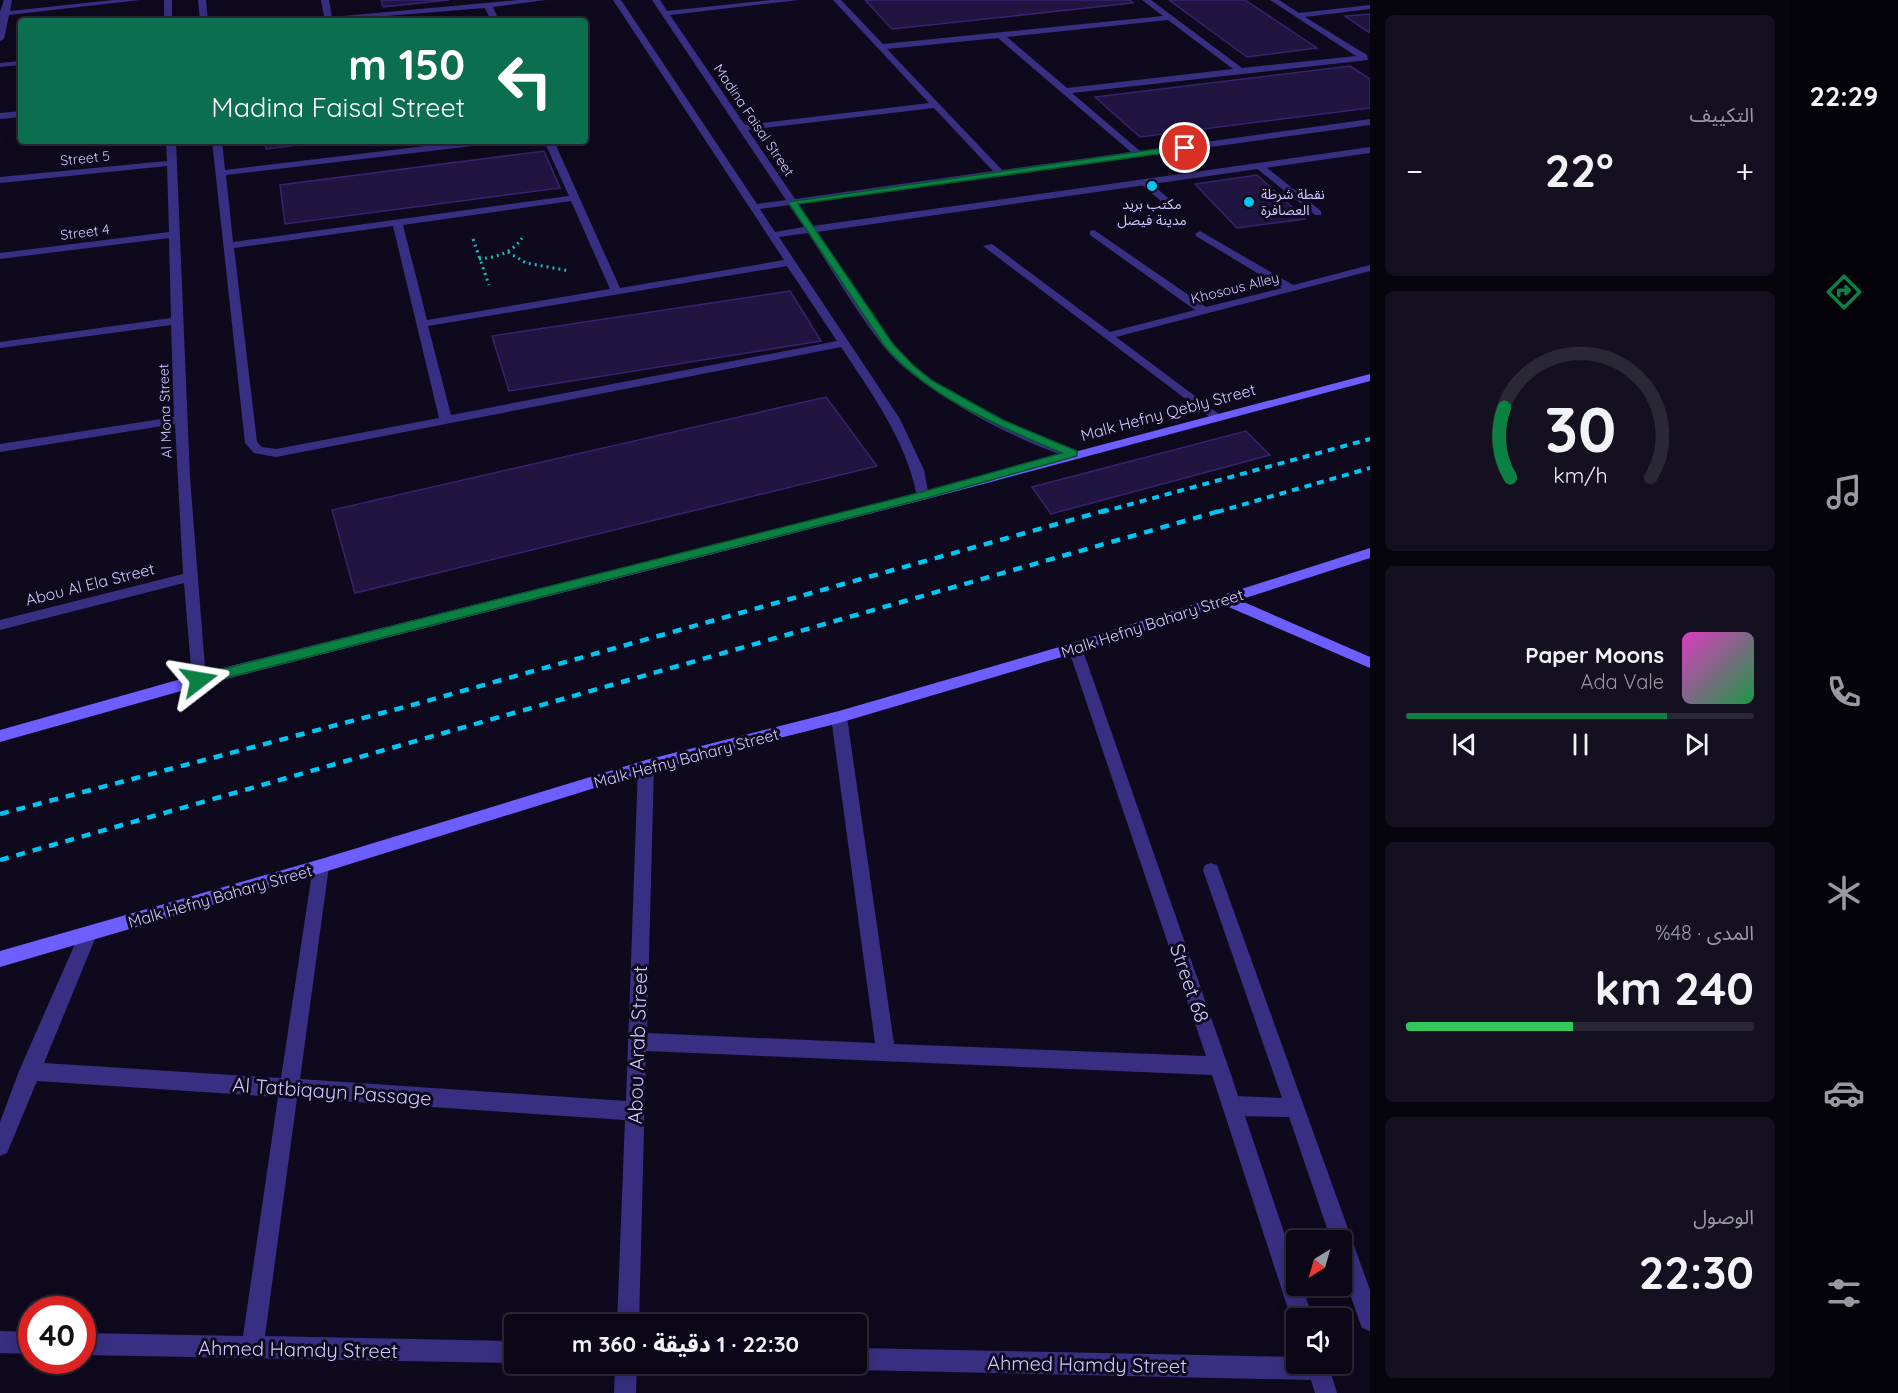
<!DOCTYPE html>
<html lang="ar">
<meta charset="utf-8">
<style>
:root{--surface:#0b0716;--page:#14101f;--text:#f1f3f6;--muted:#9a99a1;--line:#2b2835;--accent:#0b8043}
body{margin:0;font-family:Quicksand,"Noto Sans Arabic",sans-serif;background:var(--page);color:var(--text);direction:rtl;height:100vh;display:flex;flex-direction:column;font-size:22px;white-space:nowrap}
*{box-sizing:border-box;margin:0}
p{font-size:20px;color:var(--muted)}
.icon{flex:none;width:33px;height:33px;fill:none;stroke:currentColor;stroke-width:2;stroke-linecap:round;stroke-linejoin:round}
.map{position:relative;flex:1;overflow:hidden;direction:ltr}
.sheet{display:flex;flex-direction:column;gap:15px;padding:15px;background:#06040c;width:420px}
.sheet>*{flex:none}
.hud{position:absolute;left:18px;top:18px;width:570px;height:126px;border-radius:6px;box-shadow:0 3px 15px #0003,0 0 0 2px var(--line);direction:rtl;background:#0b6e4f;color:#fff;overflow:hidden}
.needle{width:39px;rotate:217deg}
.controls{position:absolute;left:1286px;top:1230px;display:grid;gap:12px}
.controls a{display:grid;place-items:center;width:66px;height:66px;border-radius:6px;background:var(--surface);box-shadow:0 3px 15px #0003,0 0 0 2px var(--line);font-size:30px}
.speed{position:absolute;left:18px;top:1296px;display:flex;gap:12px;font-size:30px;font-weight:700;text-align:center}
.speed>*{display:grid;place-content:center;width:78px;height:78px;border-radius:50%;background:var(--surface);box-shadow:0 3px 15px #0003,0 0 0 2px var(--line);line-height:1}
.speed .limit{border:9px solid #d22;background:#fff;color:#111}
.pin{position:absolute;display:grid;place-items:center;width:51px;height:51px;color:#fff;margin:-26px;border:3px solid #fff;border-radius:50%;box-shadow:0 2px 6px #0007}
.me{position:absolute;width:66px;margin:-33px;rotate:76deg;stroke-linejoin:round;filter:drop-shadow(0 0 4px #0008)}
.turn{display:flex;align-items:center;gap:21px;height:126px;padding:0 24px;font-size:27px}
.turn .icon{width:78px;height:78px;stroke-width:2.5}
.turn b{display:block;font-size:42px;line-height:51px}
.big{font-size:45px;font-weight:800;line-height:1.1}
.sheet .tile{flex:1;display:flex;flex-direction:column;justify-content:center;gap:9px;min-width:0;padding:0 21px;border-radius:9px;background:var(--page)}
.sheet .dial{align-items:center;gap:0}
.dial svg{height:156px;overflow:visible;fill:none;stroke:var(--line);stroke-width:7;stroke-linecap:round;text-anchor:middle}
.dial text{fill:var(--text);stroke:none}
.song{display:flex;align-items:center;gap:18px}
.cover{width:72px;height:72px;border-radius:9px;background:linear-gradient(135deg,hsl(310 70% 55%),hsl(140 70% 35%))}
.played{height:6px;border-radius:3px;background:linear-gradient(90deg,var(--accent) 75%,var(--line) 75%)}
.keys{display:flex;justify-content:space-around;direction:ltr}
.heat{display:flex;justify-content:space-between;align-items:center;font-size:33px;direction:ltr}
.charge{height:9px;border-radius:4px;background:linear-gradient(90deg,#34c759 48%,var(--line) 0)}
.trip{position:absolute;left:504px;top:1314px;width:363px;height:60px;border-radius:6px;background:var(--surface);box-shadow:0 3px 15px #0003,0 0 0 2px var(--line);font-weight:800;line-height:60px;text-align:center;direction:rtl}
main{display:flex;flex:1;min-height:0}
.tabs{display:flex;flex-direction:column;width:108px;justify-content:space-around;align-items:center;background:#040309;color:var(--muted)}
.tabs .icon{width:42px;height:42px}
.tabs .active{color:var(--accent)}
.tabs b{font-size:27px;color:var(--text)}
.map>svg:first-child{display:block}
.building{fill:#201441;stroke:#38236f;stroke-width:1.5}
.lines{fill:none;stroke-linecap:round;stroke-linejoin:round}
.path{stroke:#20b7ba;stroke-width:3;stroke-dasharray:2 4;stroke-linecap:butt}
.lane{fill:#392f82;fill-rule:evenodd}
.street{fill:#392f82;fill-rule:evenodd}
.secondary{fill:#6e5dff;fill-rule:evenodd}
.rail-far1{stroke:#00c7f1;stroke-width:4;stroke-dasharray:7 6;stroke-linecap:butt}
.rail{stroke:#00c7f1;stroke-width:4.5;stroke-dasharray:9 8;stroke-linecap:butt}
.route{fill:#0b8043;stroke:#07532c;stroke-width:1.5}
.poi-dot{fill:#00c7f1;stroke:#0f091e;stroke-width:2}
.labels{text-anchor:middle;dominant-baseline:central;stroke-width:6;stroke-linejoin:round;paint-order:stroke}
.far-street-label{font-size:14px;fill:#d1c6ff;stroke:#0f091e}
.far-poi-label{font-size:14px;fill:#d1c6ff;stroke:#0f091e;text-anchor:start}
.street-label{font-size:16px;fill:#d1c6ff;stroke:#0f091e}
.near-street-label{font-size:20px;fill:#d1c6ff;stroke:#0f091e}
</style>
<main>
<nav class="tabs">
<b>22:29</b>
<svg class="icon active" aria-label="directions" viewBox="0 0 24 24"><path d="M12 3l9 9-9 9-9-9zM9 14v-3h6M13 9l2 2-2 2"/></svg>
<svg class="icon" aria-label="music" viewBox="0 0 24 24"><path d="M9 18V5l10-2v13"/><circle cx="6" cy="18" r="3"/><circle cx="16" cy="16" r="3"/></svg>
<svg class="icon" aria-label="phone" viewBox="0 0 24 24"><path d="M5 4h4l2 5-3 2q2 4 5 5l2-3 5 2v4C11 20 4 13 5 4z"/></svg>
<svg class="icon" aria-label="climate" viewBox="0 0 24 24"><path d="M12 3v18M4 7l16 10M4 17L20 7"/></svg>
<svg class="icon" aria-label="car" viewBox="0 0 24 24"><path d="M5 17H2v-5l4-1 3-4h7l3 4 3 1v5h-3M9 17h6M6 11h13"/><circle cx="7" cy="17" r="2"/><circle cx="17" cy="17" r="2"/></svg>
<svg class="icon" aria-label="filters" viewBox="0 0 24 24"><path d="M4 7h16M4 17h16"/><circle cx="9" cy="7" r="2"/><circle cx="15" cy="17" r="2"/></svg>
</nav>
<section class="sheet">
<div class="tile"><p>التكييف</p>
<div class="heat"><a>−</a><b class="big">22°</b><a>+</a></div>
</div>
<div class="tile dial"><svg viewBox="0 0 100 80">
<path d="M14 69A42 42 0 1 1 86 69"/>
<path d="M14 69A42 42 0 0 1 11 33" stroke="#0b8043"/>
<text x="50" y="56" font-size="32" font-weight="700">30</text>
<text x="50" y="72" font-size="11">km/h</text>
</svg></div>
<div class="tile">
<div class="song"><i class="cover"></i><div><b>Paper Moons</b><p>Ada Vale</p></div></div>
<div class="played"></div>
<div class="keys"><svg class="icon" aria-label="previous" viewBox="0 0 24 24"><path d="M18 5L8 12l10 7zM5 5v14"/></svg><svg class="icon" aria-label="pause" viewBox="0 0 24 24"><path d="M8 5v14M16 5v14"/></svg><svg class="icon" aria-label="next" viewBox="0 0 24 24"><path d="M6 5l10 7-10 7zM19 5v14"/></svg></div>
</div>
<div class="tile"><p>المدى · 48%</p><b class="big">240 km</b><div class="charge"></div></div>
<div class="tile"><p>الوصول</p><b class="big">22:30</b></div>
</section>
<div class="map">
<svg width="1370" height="1393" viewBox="0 0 1370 1393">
<rect width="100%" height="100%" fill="#0f091e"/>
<g class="building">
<path d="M381,0H449L383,7Z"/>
<path d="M865,0H1130L1133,3L892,29Z"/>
<path d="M1169,0H1245L1317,48L1247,57Z"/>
<path d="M1370,14V33L1345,16Z"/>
<path d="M1350,66L1370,79V108L1140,137L1095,97Z"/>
<path d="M265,141H333L266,149Z"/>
<path d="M544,151L560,188L285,224L280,185Z"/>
<path d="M1257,175L1305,219L1237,228L1195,184Z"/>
<path d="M790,291L821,341L509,391L492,336Z"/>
<path d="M826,397L877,466L355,593L332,510Z"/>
<path d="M1246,431L1270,455L1051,514L1032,487Z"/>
</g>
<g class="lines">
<g class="path">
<path d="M473,239L489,285"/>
<path d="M508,252L526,263L570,271"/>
<path d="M479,259C497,257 512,253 522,238"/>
</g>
<g class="lane">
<path d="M1256,164H1262L1321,211V215H1315L1256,168Z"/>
<path d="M1141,180H1147L1168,198V202H1162L1141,184Z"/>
<path d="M1211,863L1217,865L1219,870L1370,1290V1331L1362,1328L1359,1320L1341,1268V1240H1331L1289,1117L1233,1116L1226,1113L1223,1106L1226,1099L1233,1096L1282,1098L1203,870L1205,865Z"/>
</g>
<g class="street">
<path d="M4,0H12L10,11L114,0H140L9,15L4,39L0,41V12Z"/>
<rect x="164" y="0" width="8" height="21"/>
<path d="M198,0H206L208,21H200Z"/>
<path d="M321,0H329L332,17L518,0H546L493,7L499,21H491L485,8L325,21Z"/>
<path d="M613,0H621L757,204L786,200L652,0H660L667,11L772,0H799L670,15L745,125L929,103L833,0H841L883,44L1163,16L1142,0H1151L1242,68L1356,56L1270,0H1279L1299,13L1370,5V9L1305,17L1367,55L1368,60L1072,93L1140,151L1370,119V125L798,204L813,226L1370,147V153L817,232C842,268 865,307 892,342C932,394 1019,427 1077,451L1079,454L1073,458C1021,444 918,390 884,347C856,312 833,271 808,233L779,237L900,419L924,470L929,496L923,500L917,496C906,440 872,394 841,347L276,457L254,453L245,443L212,141H222L225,170L467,141H495L490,144L226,175L233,242L569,196L544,141H554L620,288L784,260ZM1168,20L1233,69L1067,88L1007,37ZM998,38L1131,152L1002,170L887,49ZM934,108L993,171L795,199L748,130ZM571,201L610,289L427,320L403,225ZM789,205L804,227L775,232L760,209ZM393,226L439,418L276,449L262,447L257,442L234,248ZM787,266L837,341L451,415L428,326Z"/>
<path d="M21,61V65L0,67V63Z"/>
<path d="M21,111V117L0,119V113Z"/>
<path d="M166,141H176L190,478L206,680L199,686L192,680L184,583L0,630V620L183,574L175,424L0,452V444L174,417L171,325L0,348V342L171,318L169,238L0,259V253L169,232L167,166L0,183V177L167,161Z"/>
<path d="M1094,230L1206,307L1282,288L1196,236L1195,234L1200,231L1293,285L1370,265V271L1116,337L1219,414L1221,417L1215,421L983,246L992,244L1110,332L1195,310L1090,235V231Z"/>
<path d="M1075,643L1082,648L1228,1066L1296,1268V1286H1302L1313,1318H1296V1326L1291,1318L1212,1075L646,1051L639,1324H617L625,1120L297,1098L265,1336L514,1341V1363L82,1355V1333L243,1336L278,1097L37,1081L7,1153L0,1156V1122L19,1071L82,928L88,926L94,928L97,934L44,1063L281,1078L313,866L315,861L321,859L327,861L329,866L300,1079L626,1101L638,766L640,762H652L654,766L647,1033L875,1043L831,717L834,713H844L847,717L894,1044L1206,1056L1068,648Z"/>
<path d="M0,1331L32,1332V1354L0,1353Z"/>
<path d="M856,1348L1296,1357V1364H1328L1337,1393H1315L1311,1380L856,1370L848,1367L847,1364H856Z"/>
<path d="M615,1364H637L636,1393H614Z"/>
</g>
<g class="secondary">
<path d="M1370,374V381L923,500L199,686L0,742V730L199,674L923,492Z"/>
<path d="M1370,548V558L1239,600L1370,657V668L1224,605L1075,653L839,723L646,772L321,873L0,967V951L321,859L646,760L839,711L1073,643Z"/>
</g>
<g class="rail-far1">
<path d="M1102,512L1370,439"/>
<path d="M1217,512L1370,468"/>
</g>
<g class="rail">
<path d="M0,814L416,704L1107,510"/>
<path d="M0,860L1223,510"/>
</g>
</g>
<path class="route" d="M1185,145L1187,150L798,204L893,344L913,365L931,380L1003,420L1077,451V456L923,499L199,685L192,680L199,675L922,492L1062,453C999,426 933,400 886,348L788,202Z"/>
<g class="poi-dot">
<circle cx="1152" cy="186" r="6"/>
<circle cx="1249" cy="202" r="6"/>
</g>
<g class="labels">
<g class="far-street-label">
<text transform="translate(754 120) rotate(56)">Madina Faisal Street</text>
<text transform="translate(85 158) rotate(-6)">Street 5</text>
<text transform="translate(85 232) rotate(-7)">Street 4</text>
<text transform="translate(1235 288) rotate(-14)">Khosous Alley</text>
<text transform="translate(165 411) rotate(-92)">Al Mona Street</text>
</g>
<g class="far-poi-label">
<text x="1261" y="194">نقطة شرطة<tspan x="1261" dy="16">العصافرة</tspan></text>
<text x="1152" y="204" text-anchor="middle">مكتب بريد<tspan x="1152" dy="16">مدينة فيصل</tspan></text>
</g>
<g class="street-label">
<text transform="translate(1168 412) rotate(-15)">Malk Hefny Qebly Street</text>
<text transform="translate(90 584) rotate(-14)">Abou Al Ela Street</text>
<text transform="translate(1152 623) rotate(-18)">Malk Hefny Bahary Street</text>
<text transform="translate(686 758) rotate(-15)">Malk Hefny Bahary Street</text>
<text transform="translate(220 896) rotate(-16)">Malk Hefny Bahary Street</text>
</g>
<g class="near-street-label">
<text transform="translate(1190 983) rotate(71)">Street 68</text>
<text transform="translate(637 1045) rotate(-88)">Abou Arab Street</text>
<text transform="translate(332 1091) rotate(4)">Al Tatbiqayn Passage</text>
<text transform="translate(298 1349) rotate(1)">Ahmed Hamdy Street</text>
<text transform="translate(1087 1364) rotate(1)">Ahmed Hamdy Street</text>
</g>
</g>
</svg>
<div class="controls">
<a><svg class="needle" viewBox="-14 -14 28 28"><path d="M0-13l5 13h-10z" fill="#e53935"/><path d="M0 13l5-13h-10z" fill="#9a99a1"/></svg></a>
<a><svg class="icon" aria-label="sound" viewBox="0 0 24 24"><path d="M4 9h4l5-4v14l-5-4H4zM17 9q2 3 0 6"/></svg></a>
</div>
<div class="speed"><div class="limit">40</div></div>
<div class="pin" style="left:1185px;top:148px;background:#d93025"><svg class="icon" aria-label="arrive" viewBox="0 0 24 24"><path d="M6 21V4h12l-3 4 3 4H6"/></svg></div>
<svg class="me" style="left:199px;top:680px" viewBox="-20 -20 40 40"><path d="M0-17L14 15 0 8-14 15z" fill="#0b8043" stroke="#fff" stroke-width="4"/></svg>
<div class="trip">22:30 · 1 دقيقة · 360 m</div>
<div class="hud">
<div class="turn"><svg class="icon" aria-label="left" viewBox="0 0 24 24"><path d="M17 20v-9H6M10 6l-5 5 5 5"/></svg><div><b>150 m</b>Madina Faisal Street</div></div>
</div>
</div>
</main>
